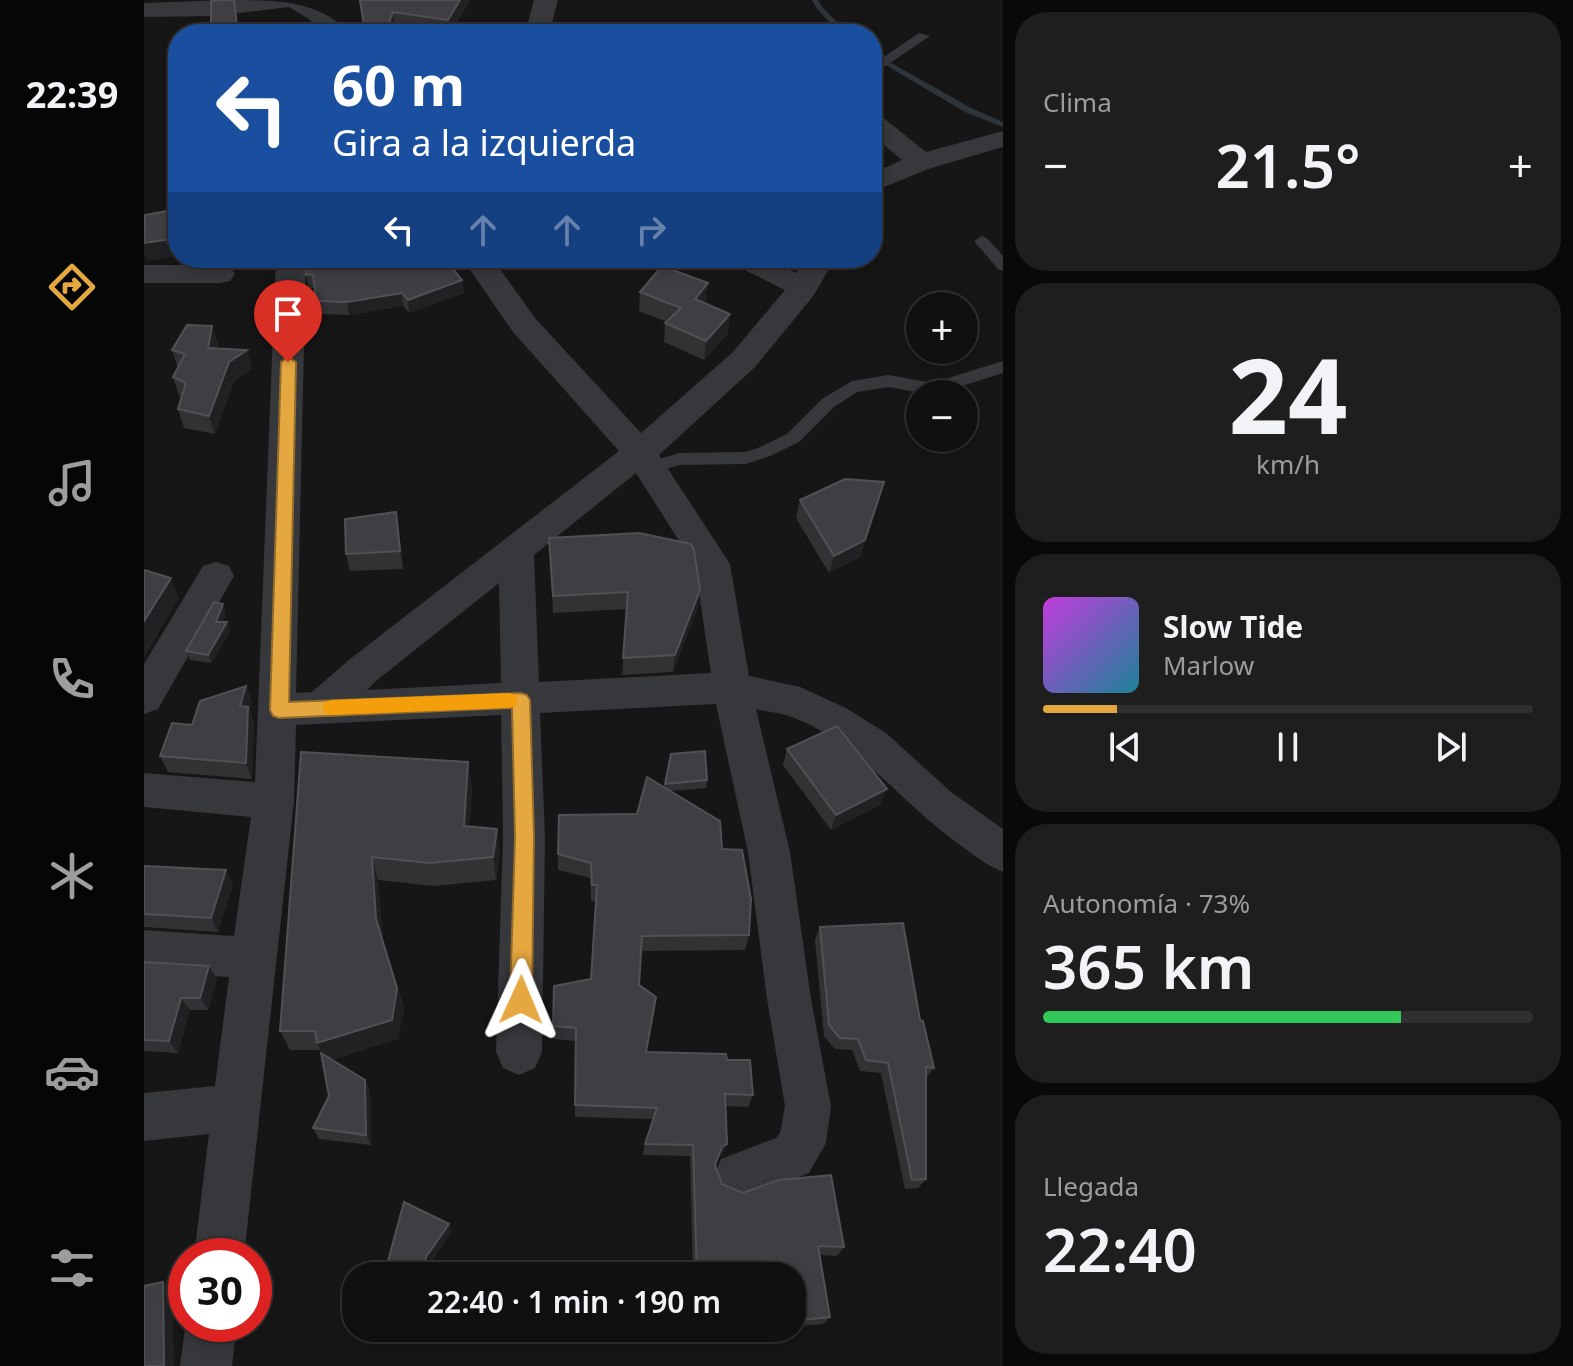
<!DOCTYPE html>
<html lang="es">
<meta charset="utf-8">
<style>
:root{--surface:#101011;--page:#1e1e1f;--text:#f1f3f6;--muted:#9c9d9f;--line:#303031;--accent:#e5a740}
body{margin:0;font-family:"Noto Sans",sans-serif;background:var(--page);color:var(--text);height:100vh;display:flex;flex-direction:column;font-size:30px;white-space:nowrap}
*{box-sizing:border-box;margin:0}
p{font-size:26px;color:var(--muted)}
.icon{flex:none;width:44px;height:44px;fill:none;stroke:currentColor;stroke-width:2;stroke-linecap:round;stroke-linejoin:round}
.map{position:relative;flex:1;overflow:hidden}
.details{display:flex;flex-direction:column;gap:12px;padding:12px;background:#090909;width:570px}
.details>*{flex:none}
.banner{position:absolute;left:24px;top:24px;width:714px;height:244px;border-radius:32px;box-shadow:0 4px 12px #0003,0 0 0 2px var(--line);background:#1a4fa0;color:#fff;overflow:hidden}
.buttons{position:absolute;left:762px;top:292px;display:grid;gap:16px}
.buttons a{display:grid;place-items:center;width:72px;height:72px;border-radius:50%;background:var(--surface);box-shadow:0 4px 12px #0003,0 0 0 2px var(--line);font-size:40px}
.speed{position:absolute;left:24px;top:1238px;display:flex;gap:16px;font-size:40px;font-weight:700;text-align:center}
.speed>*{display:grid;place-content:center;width:104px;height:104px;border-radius:50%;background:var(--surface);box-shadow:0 4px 12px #0003,0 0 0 2px var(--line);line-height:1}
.speed .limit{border:12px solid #d22;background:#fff;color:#111}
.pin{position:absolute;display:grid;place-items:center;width:68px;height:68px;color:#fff;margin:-82px -34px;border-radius:50% 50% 50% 0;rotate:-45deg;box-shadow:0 0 8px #0007}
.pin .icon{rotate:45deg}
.me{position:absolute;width:88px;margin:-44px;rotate:1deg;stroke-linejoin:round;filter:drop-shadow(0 0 6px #0008)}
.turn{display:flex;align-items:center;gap:28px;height:168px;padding:0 32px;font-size:36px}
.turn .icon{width:104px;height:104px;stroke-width:2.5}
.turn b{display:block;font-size:56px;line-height:68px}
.lanes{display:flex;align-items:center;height:76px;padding:0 32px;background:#0003;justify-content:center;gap:40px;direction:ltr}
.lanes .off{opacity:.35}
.big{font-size:60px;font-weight:600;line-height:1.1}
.details .tile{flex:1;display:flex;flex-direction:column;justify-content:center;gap:12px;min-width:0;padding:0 28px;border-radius:32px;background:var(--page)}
.details .dial{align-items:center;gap:0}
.dial b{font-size:104px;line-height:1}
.song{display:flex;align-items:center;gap:24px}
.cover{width:96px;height:96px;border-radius:12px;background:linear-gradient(135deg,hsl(290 70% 55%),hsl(190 70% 35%))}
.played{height:8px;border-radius:4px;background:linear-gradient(90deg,var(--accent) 15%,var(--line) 15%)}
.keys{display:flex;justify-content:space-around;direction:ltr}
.heat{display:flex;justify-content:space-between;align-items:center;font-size:44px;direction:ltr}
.charge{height:12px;border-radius:6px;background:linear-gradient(90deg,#34c759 73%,var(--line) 0)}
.trip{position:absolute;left:198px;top:1262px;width:464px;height:80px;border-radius:32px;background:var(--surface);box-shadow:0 4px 12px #0003,0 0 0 2px var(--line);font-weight:600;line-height:80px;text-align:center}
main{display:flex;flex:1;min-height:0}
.tabs{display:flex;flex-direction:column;width:144px;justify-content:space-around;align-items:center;background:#060607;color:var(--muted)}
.tabs .icon{width:56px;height:56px}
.tabs .on{color:var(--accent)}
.tabs b{font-size:36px;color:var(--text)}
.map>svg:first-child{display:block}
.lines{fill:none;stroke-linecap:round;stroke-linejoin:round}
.stream{fill:#2d353a;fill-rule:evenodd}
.lane{fill:#37383c;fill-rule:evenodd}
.street{fill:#37383c;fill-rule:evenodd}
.wall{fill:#323235}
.shaded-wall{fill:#212123}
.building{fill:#3f3f43;stroke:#4f5155;stroke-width:2}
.route{fill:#e5a740;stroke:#956d2a;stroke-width:2}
.slow{fill:#f59e0b}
</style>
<main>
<nav class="tabs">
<b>22:39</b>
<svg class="icon on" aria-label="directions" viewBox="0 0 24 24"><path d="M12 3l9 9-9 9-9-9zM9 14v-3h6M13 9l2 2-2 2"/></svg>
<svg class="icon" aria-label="music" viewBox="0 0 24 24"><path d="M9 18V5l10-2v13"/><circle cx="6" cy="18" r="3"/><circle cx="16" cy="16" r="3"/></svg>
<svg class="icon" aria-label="phone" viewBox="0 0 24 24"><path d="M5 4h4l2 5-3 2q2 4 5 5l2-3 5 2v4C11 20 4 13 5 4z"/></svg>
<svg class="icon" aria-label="climate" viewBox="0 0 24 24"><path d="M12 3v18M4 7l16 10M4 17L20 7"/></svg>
<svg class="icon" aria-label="car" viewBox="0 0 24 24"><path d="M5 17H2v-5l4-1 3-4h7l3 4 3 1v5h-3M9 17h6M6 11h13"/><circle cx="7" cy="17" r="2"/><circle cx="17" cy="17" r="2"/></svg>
<svg class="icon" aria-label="filters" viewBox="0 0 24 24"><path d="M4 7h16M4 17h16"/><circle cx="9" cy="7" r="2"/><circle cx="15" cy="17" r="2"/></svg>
</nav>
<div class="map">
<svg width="859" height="1366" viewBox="0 0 859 1366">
<rect width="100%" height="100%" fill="#161617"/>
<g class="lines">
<g class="stream">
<path d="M668,0H674L678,7L705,34H697L673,9Z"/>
<path d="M728,52L827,108L859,122V127L821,112L728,57Z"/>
</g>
<g class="lane">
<path d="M775,33L786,36L728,75V65Z"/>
<path d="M838,236L843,238L859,256V271L854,269L830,241Z"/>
<path d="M859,361V373L799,392L783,394L745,387L713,392L690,407L655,442L626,456L602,464L536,465L506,473L497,467L500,463L536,453L601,452L614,448L643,434L678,399L708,381L745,375L783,382L798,380Z"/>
</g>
<g class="street">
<path d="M86,0C133,0 176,0 206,34H180L165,19L145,7L71,16L0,17V3Z"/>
<path d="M390,0H414L405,34H381Z"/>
<path d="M728,114L737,116L782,152L859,131V147L787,168L728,192V174L758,160L728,135Z"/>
<path d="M132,258H162L152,693L168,692L206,659L475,451L369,332L318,258H348L391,318L497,433L589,352L641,290L589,264L584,258H622L652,273L661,258H691L670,295L611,367L515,455L586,564L605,676L656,687L702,708L742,733L807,792L859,829V872C840,864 824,851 808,839C755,800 711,740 648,717C637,713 624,712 612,709L646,852L667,999L687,1106L682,1143L665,1173L594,1200L577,1193L570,1176L577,1159L632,1138L636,1133L641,1106L623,999L604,852L572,704L396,713L401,837L398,1052L391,1068L375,1075L359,1068L352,1052L359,837L357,715L152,725L150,801L100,1256H50L65,1134L0,1141V1093L71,1086L85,977L0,972V930L90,936L107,817L0,807V773L111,782ZM492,473L551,566L567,673L395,682L390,555ZM355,583L357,683L223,690L232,681Z"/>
<path d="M0,265H76L86,267L91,274L86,281L76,283H0Z"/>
<path d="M72,562L85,566L90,576L14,709L0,714V664L59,566Z"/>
<path d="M42,1322L93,1324L88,1366H36Z"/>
</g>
</g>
<g class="wall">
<path d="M215,0H326L306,34H296L251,28L249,34H221Z"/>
<path d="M162,258L318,280L320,293L265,313L259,306L205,315L174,314L170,288H165L162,275Z"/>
<path d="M564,283L562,302L561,303L584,333L560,360L520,342L521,323L523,322L495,311L496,292Z"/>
<path d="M68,326L74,344L73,348L108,369L90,381L71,434L40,428L34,409L38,397L35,396L29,377L34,368L28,350Z"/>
<path d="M656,500H735L716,557L685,573L652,518Z"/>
<path d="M255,530L259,569L206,571L202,554Z"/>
<path d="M405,538L554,607L529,672L478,675L483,609L409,613Z"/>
<path d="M82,613L79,622L86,631L68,663L46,660L42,651Z"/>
<path d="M102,686L108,702L106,710L110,723L108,779L24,772L16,756L48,725Z"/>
<path d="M643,749L736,805L687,830L639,765Z"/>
<path d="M157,752L328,788L325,826L356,852L352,880L290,886L234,880L239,941L260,1008L254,1039L188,1060L221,1080L226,1091L227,1145L175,1139L169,1128L185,1096L178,1053L176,1050H146L136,1031Z"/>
<path d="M527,754L563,780L562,788L526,791L578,849L605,935L601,950L497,951L495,985L503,1052L583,1060L609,1095L604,1107L581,1106L579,1155L574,1158L571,1165L578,1184L700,1247L693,1256L676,1255L686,1317L679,1324L648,1327V1276H549L546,1156L499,1155L501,1144L509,1119L431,1117L432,1041L410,1039L409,1026L447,979L452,901H447L446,878L414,870V854L493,814L520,788Z"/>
<path d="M0,866L89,885L74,932L0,927Z"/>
<path d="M676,927L776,1020L790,1068L782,1078V1179L774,1188L761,1189L737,1073L716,1071L708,1050L691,1049L680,1036L671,940Z"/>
<path d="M0,962L73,979L64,1010H46L34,1053L0,1051Z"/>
</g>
<g class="shaded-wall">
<path d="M90,0L93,16L95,34H94Z"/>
<path d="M316,0H326L305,34L304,20Z"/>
<path d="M249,12L251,28L249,34H245L244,26Z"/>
<path d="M34,238V256L2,261L0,254V243Z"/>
<path d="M318,280L320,293L265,313L264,300Z"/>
<path d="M564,283L562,302L549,318L551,299Z"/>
<path d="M258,293L259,306L205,315L203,302Z"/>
<path d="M586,314L584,333L560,360L562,341Z"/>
<path d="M68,326L74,344L69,366L64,348Z"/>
<path d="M103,350L108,369L90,381L71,434L65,416L85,362Z"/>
<path d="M740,482L716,557L685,573L690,556Z"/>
<path d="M252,512L255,530L259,569L256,551Z"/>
<path d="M27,578L35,599L0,658V621Z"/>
<path d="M556,590L554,607L529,672L531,655Z"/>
<path d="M79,604L82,613L76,630L72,622Z"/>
<path d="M83,622L86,631L68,663L64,655Z"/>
<path d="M102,686L108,702L106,710L110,723L108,779L102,763L96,706Z"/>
<path d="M324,762L328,788L324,850L320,826Z"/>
<path d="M743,789L736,805L687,830L692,815Z"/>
<path d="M353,829L356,852L352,880L349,857Z"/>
<path d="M228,857L234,880L239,941L232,919Z"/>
<path d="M82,870L89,885L74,932L67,918Z"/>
<path d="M65,966L73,979L64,1010L56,998Z"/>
<path d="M253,988L260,1008L254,1039L182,1062L173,1043Z"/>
<path d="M37,998L46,1010L34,1053L25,1041Z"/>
<path d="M221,1080L226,1091L227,1145L222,1135Z"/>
<path d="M583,1144L579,1155L574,1158L578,1147Z"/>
<path d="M305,1224L308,1232L286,1264L283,1276H278L282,1257Z"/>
<path d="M19,1282L29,1289L30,1366H20Z"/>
</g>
<g class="building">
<path d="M74,0H90L94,34H67V1Z"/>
<path d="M216,0H316L304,20L249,12L244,26H220Z"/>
<path d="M327,24L379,28L378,34H326Z"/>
<path d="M34,148V166L31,149Z"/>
<path d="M34,209V238L0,243L1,215Z"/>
<path d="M162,258H300L318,280L264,300L258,293L203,302L172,301L169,274L162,275Z"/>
<path d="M518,266L564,283L551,299L586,314L562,341L521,323L537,308L496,292Z"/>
<path d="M43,325L68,326L64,348L103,350L85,362L65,416L34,409L42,383L29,377L41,354L28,350Z"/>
<path d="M701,479L740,482L721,540L690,556L656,500Z"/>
<path d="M252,512L256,551L202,554L201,519Z"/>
<path d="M495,533L547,544L550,550L556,590L531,655L479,658L484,592L409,596L405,538Z"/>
<path d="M0,570L27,578L0,621Z"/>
<path d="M70,602L79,604L72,622H83L64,655L42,651Z"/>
<path d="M102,686L96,706L104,707L102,763L16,756L28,723L48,725L56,701Z"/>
<path d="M693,726L743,789L692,815L643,749Z"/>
<path d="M561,751L563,780L521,784L527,754Z"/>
<path d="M157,752L324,762L320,826L353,829L349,857L285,863L228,857L232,919L253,988L248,1020L173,1043L171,1031H136Z"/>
<path d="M503,777L576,821L578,849L598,850L607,899L605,935L498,936L495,985L512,997L502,1052L582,1054L583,1060H606L609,1095L581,1094L583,1144L578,1147L571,1165L578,1184L599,1193L635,1180L687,1175L700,1247L674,1246L686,1317L648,1321V1276H553L549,1145L501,1144L513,1108L431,1105L432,1028L409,1026L410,986L447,979L453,885H448L447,863L414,854L415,815L493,814Z"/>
<path d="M0,866L82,870L67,918L0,914Z"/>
<path d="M759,923L776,1020L779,1021L790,1068L782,1067V1179L768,1180L744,1063L722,1060L714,1039L696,1038L685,1025L676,927Z"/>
<path d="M0,962L65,966L56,998H37L25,1041L0,1040Z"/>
<path d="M177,1053L221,1080L222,1135L169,1128L185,1096Z"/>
<path d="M260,1202L305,1224L282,1257L278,1276H240Z"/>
<path d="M19,1282L20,1366H0V1286Z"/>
</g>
<path class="route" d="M144,357L152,362L145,702L377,693L383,695L386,700L390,837L388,1000L384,1007L377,1010L369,1007L366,1000L371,837L368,708L135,718L129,716L126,710L137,362Z"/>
<path class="slow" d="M365,693L372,695L374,701L372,706L365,708L187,715L181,713L178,708L181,702L187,700Z"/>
</svg>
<div class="buttons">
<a>+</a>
<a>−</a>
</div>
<div class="speed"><div class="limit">30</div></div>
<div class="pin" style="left:144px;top:362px;background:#d93025"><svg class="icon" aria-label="arrive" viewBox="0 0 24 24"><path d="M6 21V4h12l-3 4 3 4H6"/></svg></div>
<svg class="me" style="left:377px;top:1000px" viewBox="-20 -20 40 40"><path d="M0-17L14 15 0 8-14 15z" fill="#e5a740" stroke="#fff" stroke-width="4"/></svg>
<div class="trip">22:40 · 1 min · 190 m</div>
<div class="banner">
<div class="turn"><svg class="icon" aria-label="left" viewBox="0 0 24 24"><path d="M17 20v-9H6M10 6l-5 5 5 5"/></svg><div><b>60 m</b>Gira a la izquierda</div></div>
<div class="lanes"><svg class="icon" aria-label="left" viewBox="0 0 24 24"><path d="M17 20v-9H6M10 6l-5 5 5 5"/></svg><svg class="icon off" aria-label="ahead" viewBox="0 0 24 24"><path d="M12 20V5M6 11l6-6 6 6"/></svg><svg class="icon off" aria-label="ahead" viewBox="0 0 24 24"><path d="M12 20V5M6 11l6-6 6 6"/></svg><svg class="icon off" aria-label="right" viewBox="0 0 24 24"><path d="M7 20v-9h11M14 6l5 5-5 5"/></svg></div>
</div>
</div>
<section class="details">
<div class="tile"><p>Clima</p>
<div class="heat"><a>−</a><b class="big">21.5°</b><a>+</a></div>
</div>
<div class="tile dial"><b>24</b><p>km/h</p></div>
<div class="tile">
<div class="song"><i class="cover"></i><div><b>Slow Tide</b><p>Marlow</p></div></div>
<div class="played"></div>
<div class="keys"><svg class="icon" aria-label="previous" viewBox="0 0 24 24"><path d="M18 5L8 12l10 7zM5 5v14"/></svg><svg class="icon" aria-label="pause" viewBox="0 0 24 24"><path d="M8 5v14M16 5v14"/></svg><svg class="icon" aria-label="next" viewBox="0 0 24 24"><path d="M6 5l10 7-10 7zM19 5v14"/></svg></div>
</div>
<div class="tile"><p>Autonomía · 73%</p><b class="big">365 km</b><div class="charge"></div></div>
<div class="tile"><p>Llegada</p><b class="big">22:40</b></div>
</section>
</main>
